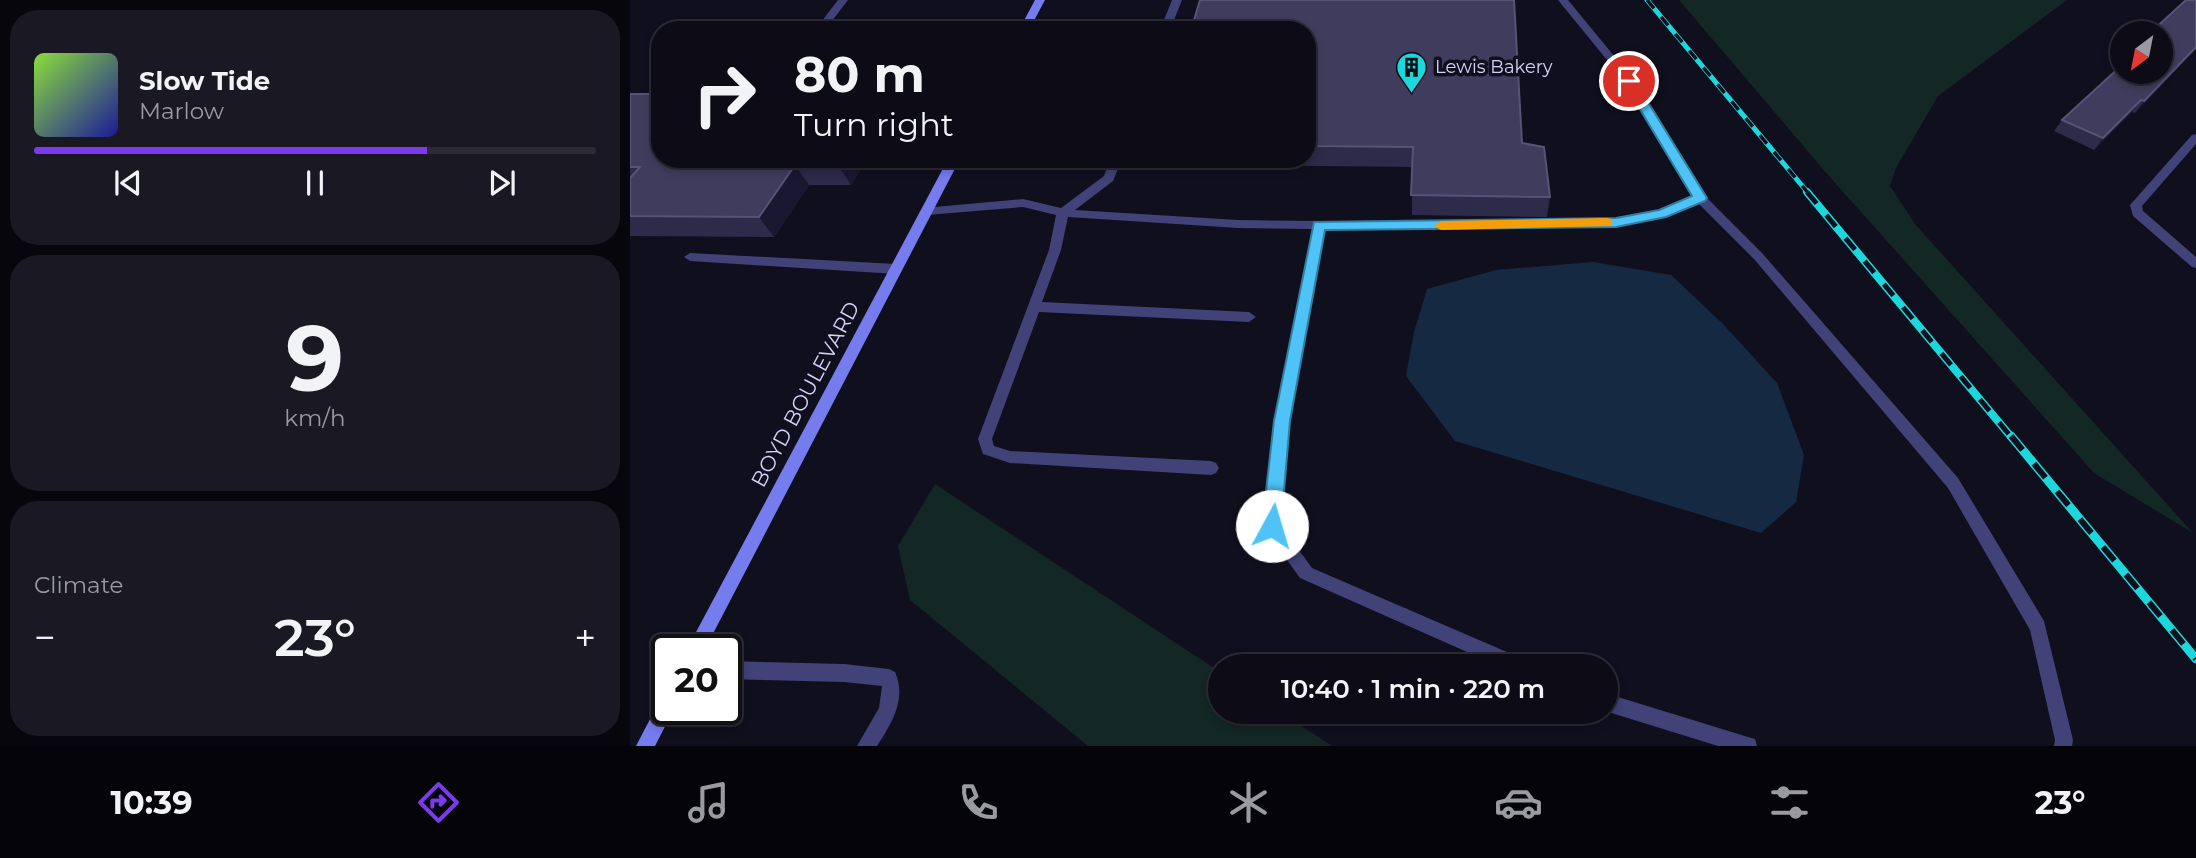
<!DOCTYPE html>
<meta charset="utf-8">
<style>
:root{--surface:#0c0b16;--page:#1a1923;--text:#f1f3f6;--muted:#9a9ba1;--line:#2c2b35;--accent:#7c3aed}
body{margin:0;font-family:Montserrat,sans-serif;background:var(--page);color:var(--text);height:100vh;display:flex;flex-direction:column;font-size:26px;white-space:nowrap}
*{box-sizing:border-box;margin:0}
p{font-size:23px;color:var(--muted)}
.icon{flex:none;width:38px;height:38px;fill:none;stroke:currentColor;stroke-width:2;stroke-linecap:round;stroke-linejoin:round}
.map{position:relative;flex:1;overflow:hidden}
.side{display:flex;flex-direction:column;gap:10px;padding:10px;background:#07060c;width:630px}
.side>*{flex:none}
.top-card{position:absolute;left:21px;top:21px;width:665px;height:147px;border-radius:28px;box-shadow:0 4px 10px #0003,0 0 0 2px var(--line);background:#0c0b16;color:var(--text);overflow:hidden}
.needle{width:46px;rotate:212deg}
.tools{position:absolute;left:1480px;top:21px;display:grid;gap:14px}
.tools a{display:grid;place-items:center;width:63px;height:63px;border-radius:50%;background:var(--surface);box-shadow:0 4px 10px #0003,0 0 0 2px var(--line);font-size:35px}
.speed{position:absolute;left:21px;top:634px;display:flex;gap:14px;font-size:35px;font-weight:700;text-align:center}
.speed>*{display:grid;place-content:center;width:91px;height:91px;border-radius:50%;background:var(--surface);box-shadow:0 4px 10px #0003,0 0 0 2px var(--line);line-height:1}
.speed .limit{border:4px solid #111;border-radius:10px;background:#fff;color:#111}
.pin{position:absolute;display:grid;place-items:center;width:60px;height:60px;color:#fff;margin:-30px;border:4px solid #fff;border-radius:50%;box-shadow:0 2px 7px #0007}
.me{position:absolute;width:77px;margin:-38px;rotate:6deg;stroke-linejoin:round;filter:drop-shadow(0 0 5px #0008)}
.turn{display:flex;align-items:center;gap:24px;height:147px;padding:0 28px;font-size:32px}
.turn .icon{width:91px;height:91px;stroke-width:2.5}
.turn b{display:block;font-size:49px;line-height:60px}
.big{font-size:52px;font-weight:600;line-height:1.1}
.side .card{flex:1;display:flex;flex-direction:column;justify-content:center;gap:10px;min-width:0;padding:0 24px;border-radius:28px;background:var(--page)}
.side .dial{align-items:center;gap:0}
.dial b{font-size:91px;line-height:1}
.song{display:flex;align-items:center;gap:21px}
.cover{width:84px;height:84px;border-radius:10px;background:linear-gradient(135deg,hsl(90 70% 55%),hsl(240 70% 35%))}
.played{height:7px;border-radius:4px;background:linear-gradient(90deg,var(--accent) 70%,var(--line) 70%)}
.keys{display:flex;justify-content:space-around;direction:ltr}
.heat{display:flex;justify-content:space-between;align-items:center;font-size:38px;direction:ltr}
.trip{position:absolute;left:578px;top:654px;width:410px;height:70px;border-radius:35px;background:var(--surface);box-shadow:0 4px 10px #0003,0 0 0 2px var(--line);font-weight:600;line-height:70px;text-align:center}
.dock{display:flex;height:112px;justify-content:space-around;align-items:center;background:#050409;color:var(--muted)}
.dock .icon{width:49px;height:49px}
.dock .on{color:var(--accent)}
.dock b{font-size:32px;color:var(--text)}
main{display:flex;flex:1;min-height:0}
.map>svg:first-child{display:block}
.green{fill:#132725}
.water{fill:#152a42}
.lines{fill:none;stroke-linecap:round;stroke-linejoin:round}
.lane{fill:#404278;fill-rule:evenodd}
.street{fill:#404278;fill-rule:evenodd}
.secondary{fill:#757cee;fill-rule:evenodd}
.rail-far2-casing{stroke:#1cd8dc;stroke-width:5}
.rail-far1-casing{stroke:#1cd8dc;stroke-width:8}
.rail-casing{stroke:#1cd8dc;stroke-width:9}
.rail-far2{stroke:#100f1e;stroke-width:3.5;stroke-dasharray:11;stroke-linecap:butt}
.rail-far1{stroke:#100f1e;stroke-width:5;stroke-dasharray:15;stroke-linecap:butt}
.rail{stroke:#100f1e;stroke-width:6;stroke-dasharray:18;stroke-linecap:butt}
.wall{fill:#2d2a4a}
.shaded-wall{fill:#1a1731}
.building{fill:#3f3c5d;stroke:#565375;stroke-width:2}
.route{fill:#4fc3f7;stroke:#337fa1;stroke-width:2}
.slow{fill:#f59e0b}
.labels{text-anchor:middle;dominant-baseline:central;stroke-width:7;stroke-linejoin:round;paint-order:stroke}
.far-poi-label{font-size:18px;fill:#d3d2f9;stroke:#100f1e;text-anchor:start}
.street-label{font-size:21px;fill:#d3d2f9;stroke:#100f1e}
</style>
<main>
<section class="side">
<div class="card">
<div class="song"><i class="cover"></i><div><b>Slow Tide</b><p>Marlow</p></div></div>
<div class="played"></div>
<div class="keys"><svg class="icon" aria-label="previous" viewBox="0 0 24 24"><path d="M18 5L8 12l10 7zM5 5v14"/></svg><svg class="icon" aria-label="pause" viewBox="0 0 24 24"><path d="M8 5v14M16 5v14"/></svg><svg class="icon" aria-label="next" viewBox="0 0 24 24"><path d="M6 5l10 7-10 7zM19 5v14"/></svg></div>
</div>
<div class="card dial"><b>9</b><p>km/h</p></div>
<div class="card"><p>Climate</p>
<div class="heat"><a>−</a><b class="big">23°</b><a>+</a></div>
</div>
</section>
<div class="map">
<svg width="1566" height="746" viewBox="0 0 1566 746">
<rect width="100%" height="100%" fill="#100f1e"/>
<g class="green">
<path d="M1049,0H1437L1308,96L1266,168L1260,186L1285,224L1563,533L1464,473L1198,175Z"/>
<path d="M305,484L590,672V712H650L702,746H458L280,600L268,546Z"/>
</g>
<path class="water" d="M963,262L1041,275L1093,324L1147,383L1174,455L1166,502L1131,533L825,441L776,376L784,332L797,289L866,270Z"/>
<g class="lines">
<g class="lane">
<path d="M208,0H218L195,30H185Z"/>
<path d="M542,0H552L540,30H530Z"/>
<path d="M928,0H938L1003,79L1074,195L1132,253L1328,478L1414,621L1443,740L1442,746H1424L1425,740L1400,630L1318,488L1124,259L1068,203L1036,217L987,227L694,229L659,421L650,524L682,568L898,661L901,667H871L670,578L636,531L634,526L645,421L682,229L608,228L438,217L431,250L412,302L619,312L626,317L619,322L409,312L362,439L364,446L380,451L581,461L586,463L589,468L586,473L581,475L380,463L353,454L348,439L419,250L426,215L393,207L297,215L293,214V208L393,199L431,208L474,176L480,159H492L483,181L445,210L608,220L778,222L987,219L1029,210L1063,196L995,82Z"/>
<path d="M30,87V95L0,115V107Z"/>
<path d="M60,253L266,264L272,269L266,274L60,261L54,257Z"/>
<path d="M96,661L214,664L259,669L265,672C277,699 262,723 247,746H227L249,708L252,686L214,682L96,679Z"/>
<path d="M975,693L1118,737L1125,739L1127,746H1088L975,711Z"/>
</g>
<path class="street" d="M1566,134V144L1512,206L1513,211L1566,257V268L1562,267L1503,216L1500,205L1562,135Z"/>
<g class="secondary">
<path d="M405,0H415L399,30H389Z"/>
<path d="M318,159H330L75,649H57Z"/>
<path d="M37,695V709H44L25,746H6L31,698Z"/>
</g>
<defs>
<path id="rail-far2" d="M1017,0L1179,194"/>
<path id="rail-far1" d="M1177,192L1382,438"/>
<path id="rail" d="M1381,436L1566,659"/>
</defs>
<use href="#rail-far2" class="rail-far2-casing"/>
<use href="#rail-far1" class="rail-far1-casing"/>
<use href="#rail" class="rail-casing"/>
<use href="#rail-far2" class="rail-far2"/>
<use href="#rail-far1" class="rail-far1"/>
<use href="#rail" class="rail"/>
</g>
<g class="wall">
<path d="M1566,0V49L1505,113L1502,112L1464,150L1424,131L1432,120Z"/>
<path d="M677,30L892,143L920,197L917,217L782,215V167L577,165L576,159H677Z"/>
<path d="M0,94L30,159H237L221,185H179L144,237L0,236Z"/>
</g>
<g class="shaded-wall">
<path d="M1566,47V49L1505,113L1514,101Z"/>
<path d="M1511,100L1502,112L1464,150L1473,138Z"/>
<path d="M212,159H237L221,185L208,165Z"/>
<path d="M165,165L179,185L144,237L129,217Z"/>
</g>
<g class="building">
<path d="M570,0H884L892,143L914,147L920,197L781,195L783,147L677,146V30H561Z"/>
<path d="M1556,0H1566V47L1514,101L1511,100L1473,138L1432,120L1493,64V72H1531V33H1520Z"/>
<path d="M0,94H30V159H212L208,165H165L129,217L0,216V178L10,167H0Z"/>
</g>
<path class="route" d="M999,77L1005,81L1077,198L1075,201L1036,217L986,227L695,230L660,421L651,526L648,532H635L632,526L644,421L684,222L986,218L1029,210L1062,196L993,81Z"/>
<path class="slow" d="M977,218L982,219V226L811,230L804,226L811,221Z"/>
<defs>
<symbol id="building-pin" viewBox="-11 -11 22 30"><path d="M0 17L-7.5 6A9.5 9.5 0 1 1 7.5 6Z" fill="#1cd8dc" stroke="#100f1e"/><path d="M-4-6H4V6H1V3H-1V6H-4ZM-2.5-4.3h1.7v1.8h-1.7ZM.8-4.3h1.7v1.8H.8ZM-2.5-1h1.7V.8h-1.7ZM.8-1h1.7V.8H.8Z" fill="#111"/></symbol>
</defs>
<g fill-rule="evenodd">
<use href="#building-pin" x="764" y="50" width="35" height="47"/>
</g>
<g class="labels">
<g class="far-poi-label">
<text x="805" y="67">Lewis Bakery</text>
</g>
<g class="street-label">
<text transform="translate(175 394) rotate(-62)">BOYD BOULEVARD</text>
</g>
</g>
</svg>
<div class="tools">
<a><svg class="needle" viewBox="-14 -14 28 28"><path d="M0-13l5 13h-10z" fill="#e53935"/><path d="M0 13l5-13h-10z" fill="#9a9ba1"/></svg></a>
</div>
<div class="speed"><div class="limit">20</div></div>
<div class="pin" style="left:999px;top:81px;background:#d93025"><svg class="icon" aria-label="arrive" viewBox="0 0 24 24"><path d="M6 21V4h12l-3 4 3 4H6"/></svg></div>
<svg class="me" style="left:642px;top:526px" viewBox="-20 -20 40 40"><circle r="19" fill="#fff"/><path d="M0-13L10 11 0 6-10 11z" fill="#4fc3f7"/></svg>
<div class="trip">10:40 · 1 min · 220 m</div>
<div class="top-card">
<div class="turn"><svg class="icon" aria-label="right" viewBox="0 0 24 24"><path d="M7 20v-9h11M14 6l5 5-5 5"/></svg><div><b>80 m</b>Turn right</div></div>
</div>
</div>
</main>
<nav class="dock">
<b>10:39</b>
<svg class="icon on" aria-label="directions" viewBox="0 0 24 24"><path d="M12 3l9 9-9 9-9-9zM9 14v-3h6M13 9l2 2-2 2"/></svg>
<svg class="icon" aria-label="music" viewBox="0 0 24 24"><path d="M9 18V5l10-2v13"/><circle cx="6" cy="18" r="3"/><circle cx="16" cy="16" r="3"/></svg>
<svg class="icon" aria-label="phone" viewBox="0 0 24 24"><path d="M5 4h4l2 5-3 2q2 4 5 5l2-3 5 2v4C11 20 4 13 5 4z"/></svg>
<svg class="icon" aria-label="climate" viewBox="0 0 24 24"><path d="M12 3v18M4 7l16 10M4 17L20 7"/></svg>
<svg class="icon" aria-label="car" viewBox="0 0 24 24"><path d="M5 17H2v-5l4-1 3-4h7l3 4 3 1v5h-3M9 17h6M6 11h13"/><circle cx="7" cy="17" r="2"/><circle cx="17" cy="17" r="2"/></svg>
<svg class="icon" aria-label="filters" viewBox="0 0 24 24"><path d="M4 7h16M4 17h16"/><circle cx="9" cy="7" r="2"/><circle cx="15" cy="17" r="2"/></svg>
<b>23°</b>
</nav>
